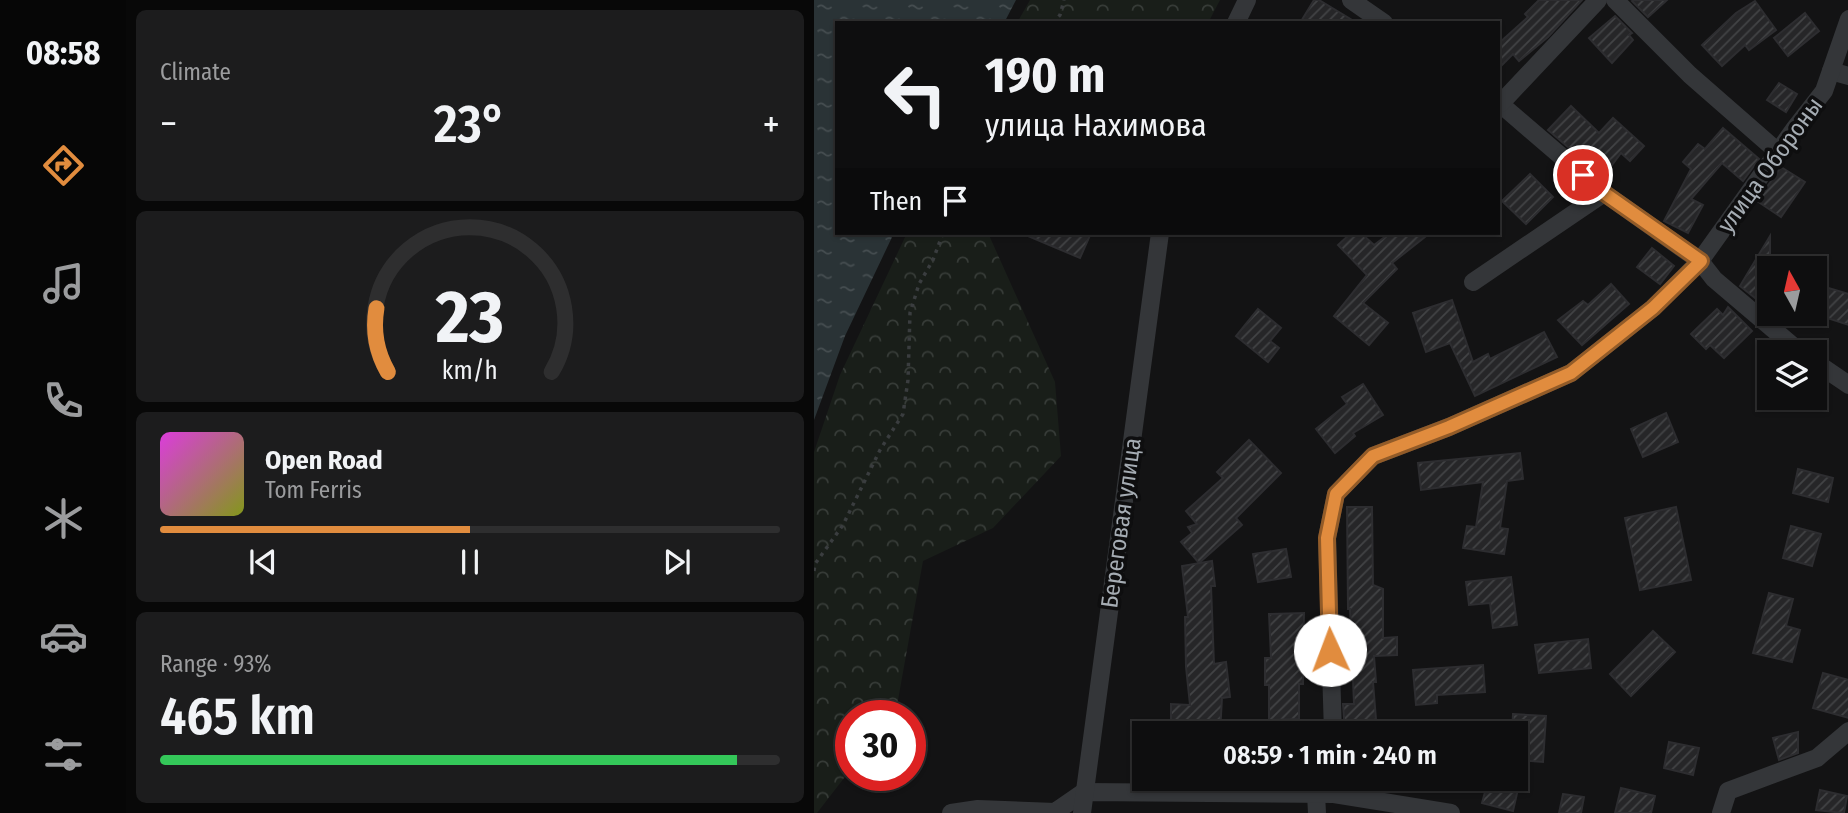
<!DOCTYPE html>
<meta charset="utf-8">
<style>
:root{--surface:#0e0e0f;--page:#1c1c1d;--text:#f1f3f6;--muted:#9b9c9e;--line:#2e2e2f;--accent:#e18c3e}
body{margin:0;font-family:"Fira Sans Condensed",sans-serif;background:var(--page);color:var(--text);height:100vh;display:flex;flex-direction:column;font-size:26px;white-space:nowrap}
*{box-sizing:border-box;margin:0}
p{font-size:23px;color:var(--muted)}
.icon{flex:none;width:38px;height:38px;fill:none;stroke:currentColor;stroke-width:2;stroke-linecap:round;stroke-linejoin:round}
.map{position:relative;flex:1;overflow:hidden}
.sheet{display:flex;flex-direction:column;gap:10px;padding:10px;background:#080808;width:688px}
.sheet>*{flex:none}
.hud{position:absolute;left:21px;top:21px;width:665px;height:214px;border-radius:0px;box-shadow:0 2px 5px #0004,0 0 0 2px var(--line);background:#0e0e0f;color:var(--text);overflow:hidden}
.needle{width:46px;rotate:352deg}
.buttons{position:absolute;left:943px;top:256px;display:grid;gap:14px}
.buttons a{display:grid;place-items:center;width:70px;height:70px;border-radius:0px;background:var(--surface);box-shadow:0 2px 5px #0004,0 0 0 2px var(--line);font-size:35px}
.speed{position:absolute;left:21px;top:700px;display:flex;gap:14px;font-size:35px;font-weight:700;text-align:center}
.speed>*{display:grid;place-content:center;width:91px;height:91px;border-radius:50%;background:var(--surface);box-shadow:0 2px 5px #0004,0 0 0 2px var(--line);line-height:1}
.speed .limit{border:10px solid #d22;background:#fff;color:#111}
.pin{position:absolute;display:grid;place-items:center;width:60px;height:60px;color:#fff;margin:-30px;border:4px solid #fff;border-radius:50%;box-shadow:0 2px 7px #0007}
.me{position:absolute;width:77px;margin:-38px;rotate:358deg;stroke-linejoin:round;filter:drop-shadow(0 0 5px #0008)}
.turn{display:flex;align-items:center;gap:24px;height:147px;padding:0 35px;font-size:32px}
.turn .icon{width:91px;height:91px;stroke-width:2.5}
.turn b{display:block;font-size:49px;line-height:60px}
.then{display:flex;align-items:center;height:66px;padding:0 35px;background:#0003;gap:14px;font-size:26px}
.big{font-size:52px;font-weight:600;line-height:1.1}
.sheet .widget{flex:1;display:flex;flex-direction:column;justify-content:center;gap:10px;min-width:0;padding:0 24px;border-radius:10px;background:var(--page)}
.sheet .dial{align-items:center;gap:0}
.dial svg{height:182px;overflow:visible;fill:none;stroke:var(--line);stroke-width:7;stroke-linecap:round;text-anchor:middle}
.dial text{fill:var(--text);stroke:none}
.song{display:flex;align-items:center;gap:21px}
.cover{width:84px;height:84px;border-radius:10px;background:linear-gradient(135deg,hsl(300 70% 55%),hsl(70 70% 35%))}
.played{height:7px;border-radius:4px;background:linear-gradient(90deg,var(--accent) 50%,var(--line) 50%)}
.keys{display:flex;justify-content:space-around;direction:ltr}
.heat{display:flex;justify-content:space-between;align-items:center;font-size:38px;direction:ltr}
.charge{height:10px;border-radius:5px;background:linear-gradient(90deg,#34c759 93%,var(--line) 0)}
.trip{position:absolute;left:318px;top:721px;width:396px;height:70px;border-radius:0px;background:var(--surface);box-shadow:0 2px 5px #0004,0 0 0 2px var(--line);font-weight:600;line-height:70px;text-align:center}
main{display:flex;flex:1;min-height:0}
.tab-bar{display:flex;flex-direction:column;width:126px;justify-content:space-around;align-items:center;background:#060606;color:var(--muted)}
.tab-bar .icon{width:49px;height:49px}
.tab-bar .current{color:var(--accent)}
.tab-bar b{font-size:32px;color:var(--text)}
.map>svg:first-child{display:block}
.forest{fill:url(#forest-crowns)}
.water{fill:url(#water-ripples)}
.building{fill:url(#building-hatch);stroke:#2d2d30;stroke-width:2}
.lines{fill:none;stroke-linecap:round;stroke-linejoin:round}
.path{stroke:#3a3d3f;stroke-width:3.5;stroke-dasharray:3.5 5;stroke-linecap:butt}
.minor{stroke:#343639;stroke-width:18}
.route-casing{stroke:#925b28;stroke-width:18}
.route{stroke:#e18c3e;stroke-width:12}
.labels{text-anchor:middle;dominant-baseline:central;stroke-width:7;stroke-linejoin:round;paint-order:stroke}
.street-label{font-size:24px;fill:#a5acb3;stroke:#0e0e0f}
</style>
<main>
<nav class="tab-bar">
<b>08:58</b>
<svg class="icon current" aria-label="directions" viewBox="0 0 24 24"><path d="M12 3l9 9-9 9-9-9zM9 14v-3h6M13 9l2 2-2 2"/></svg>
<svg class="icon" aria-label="music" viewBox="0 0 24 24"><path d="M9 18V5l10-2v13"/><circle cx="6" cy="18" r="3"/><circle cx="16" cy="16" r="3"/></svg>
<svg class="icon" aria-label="phone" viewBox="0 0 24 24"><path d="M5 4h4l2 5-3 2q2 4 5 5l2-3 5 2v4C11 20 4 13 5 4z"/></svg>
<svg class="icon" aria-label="climate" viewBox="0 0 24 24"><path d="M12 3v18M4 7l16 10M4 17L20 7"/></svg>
<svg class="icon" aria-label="car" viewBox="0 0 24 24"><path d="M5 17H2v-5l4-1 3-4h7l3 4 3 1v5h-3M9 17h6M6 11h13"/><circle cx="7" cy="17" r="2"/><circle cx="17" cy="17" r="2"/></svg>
<svg class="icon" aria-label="filters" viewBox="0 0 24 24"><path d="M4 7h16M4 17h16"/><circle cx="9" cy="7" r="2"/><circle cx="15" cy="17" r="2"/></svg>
</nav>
<section class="sheet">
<div class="widget"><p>Climate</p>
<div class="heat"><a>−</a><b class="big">23°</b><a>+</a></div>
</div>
<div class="widget dial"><svg viewBox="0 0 100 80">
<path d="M14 69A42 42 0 1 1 86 69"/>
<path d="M14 69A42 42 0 0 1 9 41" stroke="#e18c3e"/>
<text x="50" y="56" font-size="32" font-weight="700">23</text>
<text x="50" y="72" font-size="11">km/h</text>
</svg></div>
<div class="widget">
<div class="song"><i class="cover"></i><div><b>Open Road</b><p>Tom Ferris</p></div></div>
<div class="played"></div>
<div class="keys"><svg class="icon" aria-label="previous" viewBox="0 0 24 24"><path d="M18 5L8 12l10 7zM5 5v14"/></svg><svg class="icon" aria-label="pause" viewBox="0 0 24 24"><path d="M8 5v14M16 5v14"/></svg><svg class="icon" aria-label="next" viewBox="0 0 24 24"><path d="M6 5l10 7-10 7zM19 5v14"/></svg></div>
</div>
<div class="widget"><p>Range · 93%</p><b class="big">465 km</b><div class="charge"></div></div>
</section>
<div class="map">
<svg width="1035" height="813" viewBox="0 0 1035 813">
<defs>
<pattern id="forest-crowns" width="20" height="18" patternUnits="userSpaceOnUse" patternTransform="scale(1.75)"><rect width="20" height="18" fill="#191e19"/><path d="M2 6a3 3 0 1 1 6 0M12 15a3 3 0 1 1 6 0" fill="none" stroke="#373c38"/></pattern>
<pattern id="water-ripples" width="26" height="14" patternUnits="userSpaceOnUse" patternTransform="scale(1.75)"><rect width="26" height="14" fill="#2a3336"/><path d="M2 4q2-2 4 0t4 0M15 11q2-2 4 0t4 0" fill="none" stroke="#464e51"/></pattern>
<pattern id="building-hatch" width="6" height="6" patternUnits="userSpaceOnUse" patternTransform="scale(1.75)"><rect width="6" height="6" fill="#262628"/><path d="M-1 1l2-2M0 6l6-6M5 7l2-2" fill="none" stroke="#424345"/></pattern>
</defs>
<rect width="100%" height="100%" fill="#131314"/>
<g class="forest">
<path d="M216,0H406L394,23H203Z"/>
<path d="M93,233H174L241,382L247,456L179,528L109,561L82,711L78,716H37V769L3,813H0V452L26,375Z"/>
</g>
<path class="water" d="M0,0H202L190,23H23V233H80L31,336L0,420Z"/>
<g class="building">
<path d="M500,0H505L543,23H486Z"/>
<path d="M725,0H768L734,37L705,61L699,54L684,69V44L714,17L711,14Z"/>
<path d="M820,0H853L834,17L818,1Z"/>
<path d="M941,1L962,30L935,50L931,45L908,66L888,45L922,13Z"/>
<path d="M991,13L1005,31L974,56L960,38Z"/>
<path d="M801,16L818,33L815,35L819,40L798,63L775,38Z"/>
<path d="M965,83L983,94L972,112L953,100Z"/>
<path d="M757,106L785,133L799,118L830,146L816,161L807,153L789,177L734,130Z"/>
<path d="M909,128L945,159L929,181L908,163L877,199L889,205L874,233L850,221L877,169L869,162L884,144L891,149Z"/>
<path d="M967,167L991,182L967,217L943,201Z"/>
<path d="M716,174L739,197L712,224L688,201Z"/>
<path d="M207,233H277L266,258Z"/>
<path d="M537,233H547L560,245L576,233H616L578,263L583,269L549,303L574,323L555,345L520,316L553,275L524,245Z"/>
<path d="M956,236V310L926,286Z"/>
<path d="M838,248L860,266L846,284L823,267Z"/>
<path d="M797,284L815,304L768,345L744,320L769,301L774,305Z"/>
<path d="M1001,284L1035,294V325L1001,314Z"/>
<path d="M638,300L659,362L674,354L676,359L730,332L743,357L661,396L636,343L612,352L599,313Z"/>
<path d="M914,307L938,331L910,358L896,345L892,349L877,334L903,309L909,315Z"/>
<path d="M444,309L467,328L456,341L465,348L454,362L422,336Z"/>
<path d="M549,384L569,415L539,433L541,436L521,453L502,429L533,404L528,397Z"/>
<path d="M852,413L864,442L829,457L817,429Z"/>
<path d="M435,440L467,473L422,518L428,525L385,563L367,542L378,533L374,527L383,524L372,511L409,478L403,472Z"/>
<path d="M706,453L709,479L693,481L686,528L694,529L690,554L649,548L653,526L662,527L669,482L607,490L604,463Z"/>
<path d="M984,469L1019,478L1014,502L979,493Z"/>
<path d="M533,507H558L559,585L569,589V638L583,637V655L560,656L562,682H559L563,732H531L529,704H540L536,609H534Z"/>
<path d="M862,507L877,580L826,590L811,518Z"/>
<path d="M977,526L1007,534L998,566L969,558Z"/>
<path d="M472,549L477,577L444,582L439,554Z"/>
<path d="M398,561L401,586H397L400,664L412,662L416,697L408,698L406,733H357V704L376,705L372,667L371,617H374L368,566Z"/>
<path d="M697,577L703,625L679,628L676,603L655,605L652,582Z"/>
<path d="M955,593L979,599L972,626L986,630L978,662L939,653Z"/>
<path d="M490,613L489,684H485V719L455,720V685H451V658H457L455,614Z"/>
<path d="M839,631L861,652L817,696L796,674Z"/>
<path d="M774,639L777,668L725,673L721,645Z"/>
<path d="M669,665L671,692L623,695V703L602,705L599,670Z"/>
<path d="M1009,673L1035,680V718L999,708Z"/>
<path d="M699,714L732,716L729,762L702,760V733H698Z"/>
<path d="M984,732V753L965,760L959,738Z"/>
<path d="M855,742L885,748L879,775L850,768Z"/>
<path d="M674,781L704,789L699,811L668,803Z"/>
<path d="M807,788L841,796L837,813H801Z"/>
<path d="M1006,790L1033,796L1030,813L1002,810Z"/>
<path d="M749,794L770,797L767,813H745Z"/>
</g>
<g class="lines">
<g class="path">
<path d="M239,23L246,15L250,0"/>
<path d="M0,571L1,564L29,525L66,450L89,414L94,380L96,313L105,284L119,260L129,233"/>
</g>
<g class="minor">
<path d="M537,0L570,23"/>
<path d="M801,0L876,75L964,152"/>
<path d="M422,23L433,0"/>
<path d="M1017,71L1035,76"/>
<path d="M684,102L790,193L886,261L900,279L986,352"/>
<path d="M687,103L784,0"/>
<path d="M659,282L790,193"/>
<path d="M1001,362L1035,385"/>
<path d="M519,733L513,538L522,494L559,456L635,427L757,373L839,308L886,261L981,128L1010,91L1035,19"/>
<path d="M502,794L503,813"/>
<path d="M137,813L164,809L241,812L270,792L520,794L637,813"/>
<path d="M268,813L346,233"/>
<path d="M907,813L914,791L1003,758L1035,731"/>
</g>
</g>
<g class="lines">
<defs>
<path id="route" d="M516,650L513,538L522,494L559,456L635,427L757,373L839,308L887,261L790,193L769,175"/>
</defs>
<use href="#route" class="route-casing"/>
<use href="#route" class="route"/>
</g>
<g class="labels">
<g class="street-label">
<text transform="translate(956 165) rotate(-54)">улица Обороны</text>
<text transform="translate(307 523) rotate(-82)">Береговая улица</text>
</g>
</g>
</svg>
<div class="buttons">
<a><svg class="needle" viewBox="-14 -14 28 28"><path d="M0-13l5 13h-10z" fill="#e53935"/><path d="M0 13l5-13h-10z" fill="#9b9c9e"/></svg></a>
<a><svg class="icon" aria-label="layers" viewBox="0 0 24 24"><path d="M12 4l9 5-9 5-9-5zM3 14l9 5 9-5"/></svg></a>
</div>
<div class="speed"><div class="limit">30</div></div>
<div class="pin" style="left:769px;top:175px;background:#d93025"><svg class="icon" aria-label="arrive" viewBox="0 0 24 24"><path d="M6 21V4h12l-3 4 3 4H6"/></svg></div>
<svg class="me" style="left:516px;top:650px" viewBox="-20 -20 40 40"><circle r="19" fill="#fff"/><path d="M0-13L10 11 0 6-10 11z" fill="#e18c3e"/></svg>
<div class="trip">08:59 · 1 min · 240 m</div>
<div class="hud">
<div class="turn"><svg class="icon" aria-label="left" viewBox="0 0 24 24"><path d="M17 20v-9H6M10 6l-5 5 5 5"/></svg><div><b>190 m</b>улица Нахимова</div></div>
<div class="then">Then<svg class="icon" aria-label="arrive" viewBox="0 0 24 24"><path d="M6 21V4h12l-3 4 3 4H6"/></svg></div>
</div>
</div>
</main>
